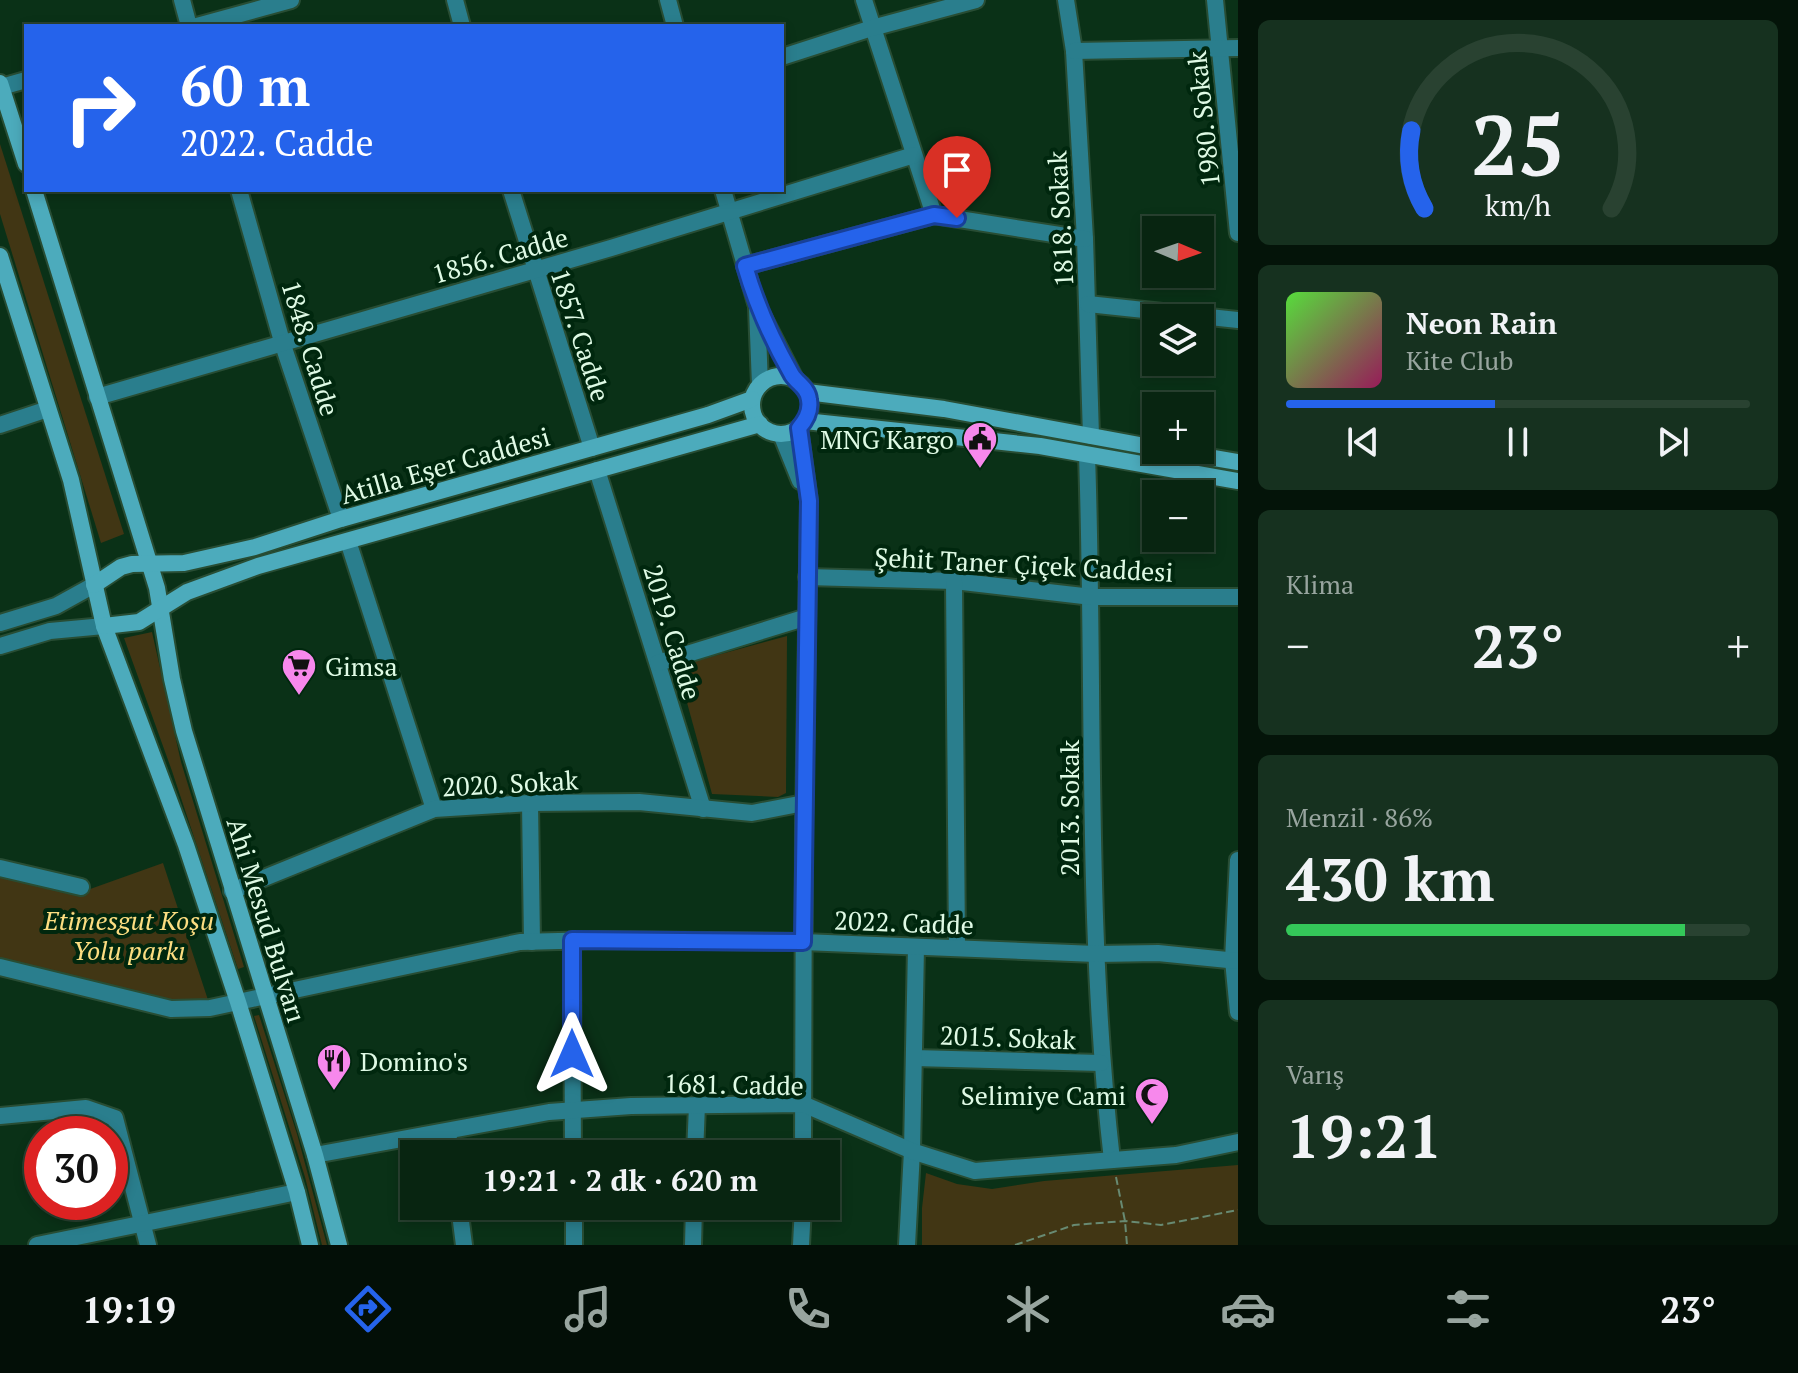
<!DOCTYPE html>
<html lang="tr">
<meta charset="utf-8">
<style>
:root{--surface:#082511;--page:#16311f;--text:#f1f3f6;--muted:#98a59f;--line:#294231;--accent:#2563eb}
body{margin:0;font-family:"PT Serif",serif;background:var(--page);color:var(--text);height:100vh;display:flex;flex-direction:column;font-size:30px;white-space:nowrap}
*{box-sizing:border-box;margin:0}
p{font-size:26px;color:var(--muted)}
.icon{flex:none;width:44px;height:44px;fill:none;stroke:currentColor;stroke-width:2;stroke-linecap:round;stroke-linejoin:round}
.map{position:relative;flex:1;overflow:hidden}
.side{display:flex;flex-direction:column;gap:20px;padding:20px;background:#041409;width:560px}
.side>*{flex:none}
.guide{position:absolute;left:24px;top:24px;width:760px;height:168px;border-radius:0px;box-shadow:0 4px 12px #0003,0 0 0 2px var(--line);background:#2563eb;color:#fff;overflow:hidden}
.needle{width:52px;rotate:92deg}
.tools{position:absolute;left:1142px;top:216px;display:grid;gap:16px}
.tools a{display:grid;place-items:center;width:72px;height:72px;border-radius:0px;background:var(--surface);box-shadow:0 4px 12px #0003,0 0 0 2px var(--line);font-size:40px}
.speed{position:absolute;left:24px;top:1116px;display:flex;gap:16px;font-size:40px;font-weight:700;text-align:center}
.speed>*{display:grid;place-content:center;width:104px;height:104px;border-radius:50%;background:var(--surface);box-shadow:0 4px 12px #0003,0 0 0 2px var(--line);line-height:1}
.speed .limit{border:12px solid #d22;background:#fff;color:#111}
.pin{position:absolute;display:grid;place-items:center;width:68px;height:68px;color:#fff;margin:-82px -34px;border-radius:50% 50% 50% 0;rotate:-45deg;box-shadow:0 0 8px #0007}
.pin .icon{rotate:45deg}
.me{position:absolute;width:88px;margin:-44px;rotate:0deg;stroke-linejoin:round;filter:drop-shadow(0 0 6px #0008)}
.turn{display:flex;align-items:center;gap:28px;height:168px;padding:0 24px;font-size:36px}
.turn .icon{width:104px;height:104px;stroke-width:2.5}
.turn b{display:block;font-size:56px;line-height:68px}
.big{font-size:60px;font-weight:800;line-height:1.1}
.side .widget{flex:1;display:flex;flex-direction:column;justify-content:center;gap:12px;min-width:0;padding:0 28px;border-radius:12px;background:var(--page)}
.side .dial{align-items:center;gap:0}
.dial svg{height:208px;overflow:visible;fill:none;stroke:var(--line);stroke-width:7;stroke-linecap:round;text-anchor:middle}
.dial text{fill:var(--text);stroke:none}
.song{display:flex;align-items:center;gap:24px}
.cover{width:96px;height:96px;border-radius:12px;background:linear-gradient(135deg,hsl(110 70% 55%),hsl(330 70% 35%))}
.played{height:8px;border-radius:4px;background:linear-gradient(90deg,var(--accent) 45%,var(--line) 45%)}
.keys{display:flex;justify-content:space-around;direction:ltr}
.heat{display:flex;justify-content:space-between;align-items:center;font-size:44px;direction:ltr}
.charge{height:12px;border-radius:6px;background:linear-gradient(90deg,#34c759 86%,var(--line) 0)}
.trip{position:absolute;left:400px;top:1140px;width:440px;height:80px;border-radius:0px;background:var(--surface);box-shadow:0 4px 12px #0003,0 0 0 2px var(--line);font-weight:800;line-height:80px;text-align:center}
.menu{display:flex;height:128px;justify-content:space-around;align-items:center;background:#030f07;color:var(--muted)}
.menu .icon{width:56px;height:56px}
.menu .on{color:var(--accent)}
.menu b{font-size:36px;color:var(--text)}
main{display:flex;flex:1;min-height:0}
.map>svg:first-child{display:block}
.green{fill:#413614}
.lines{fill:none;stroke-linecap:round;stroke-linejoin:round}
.minor-casing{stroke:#284d34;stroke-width:20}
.tertiary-casing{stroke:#284d34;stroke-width:20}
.secondary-casing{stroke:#284d34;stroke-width:20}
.path{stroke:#688a72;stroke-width:2;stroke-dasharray:8 4;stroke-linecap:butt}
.minor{stroke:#2a7e8d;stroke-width:16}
.tertiary{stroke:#2a7e8d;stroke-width:16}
.secondary{stroke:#4cabbc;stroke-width:16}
.route-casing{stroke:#184099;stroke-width:20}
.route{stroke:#2563eb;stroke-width:14}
.labels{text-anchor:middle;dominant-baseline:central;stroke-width:8;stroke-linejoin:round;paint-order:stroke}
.street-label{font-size:26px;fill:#dffae5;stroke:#00270e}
.poi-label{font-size:26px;fill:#dffae5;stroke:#00270e;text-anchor:end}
.park-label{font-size:26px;font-style:italic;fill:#fcdd81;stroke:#00270e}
</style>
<main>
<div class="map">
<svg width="1238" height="1245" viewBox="0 0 1238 1245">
<rect width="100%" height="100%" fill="#0a3117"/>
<g class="green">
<path d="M0,144L124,534L101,543L0,214Z"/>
<path d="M152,632L181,762L244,967L238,969L172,771L124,638Z"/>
<path d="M787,636L786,793L778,797L712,794L677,666Z"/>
<path d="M163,863L208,1000L184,1005L0,958V877L79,893Z"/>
<path d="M259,1015L297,1134L327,1245H322L305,1177L254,1016Z"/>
<path d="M1238,1165V1245H922V1208L926,1173L957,1184L992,1189L1044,1181Z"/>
</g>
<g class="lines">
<defs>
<g id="minor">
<path d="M182,0L189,26"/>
<path d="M455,0L462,26"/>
<path d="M668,0L675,26"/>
<path d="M864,0L934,215"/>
<path d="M1066,0L1074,51L1085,239L1091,436"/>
<path d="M1215,0L1238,233"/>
<path d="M197,26L291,0"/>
<path d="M1074,51L1238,48"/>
<path d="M782,57L872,28L976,0"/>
<path d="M1,87L26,80"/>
<path d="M239,190L283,345L341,519"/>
<path d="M511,190L592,448"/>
<path d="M723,190L756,303L795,379"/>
<path d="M745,266L934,215L1085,239"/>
<path d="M1088,304L1238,320"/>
<path d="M757,308L760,385"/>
<path d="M97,397L611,248L914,155"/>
<path d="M0,425L48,409"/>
<path d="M1087,455C1095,690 1085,926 1112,1160"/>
<path d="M597,470L703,809"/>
<path d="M348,541L434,809"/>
<path d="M807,577L954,581L1092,597H1238"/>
<path d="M954,581L957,948"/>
<path d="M658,663L807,617"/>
<path d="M530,803L532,942"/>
<path d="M1238,860L1233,960L1238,1012"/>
<path d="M0,868L81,887"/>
<path d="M232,891L434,809L530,803L639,802L752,813L804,803"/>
<path d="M572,940L573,1154"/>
<path d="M0,967L171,1009L210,1008L238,1002"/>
<path d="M914,1058L1101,1063"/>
<path d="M0,1116L86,1108L115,1118L148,1245"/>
<path d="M448,1132L451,1154"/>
<path d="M695,1154L697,1105"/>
<path d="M459,1206L464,1245"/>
<path d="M574,1206V1245"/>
<path d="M37,1245L297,1192"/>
<path d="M693,1245L694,1206"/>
<path d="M907,1245L912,1151L916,947"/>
</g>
<g id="tertiary">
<path d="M799,428L809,501L804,823L803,1154"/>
<path d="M781,434L800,481"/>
<path d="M0,623L56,606L94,585"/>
<path d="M0,646L50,631L104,626"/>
<path d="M238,1002L520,942L597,940L803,942L1096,954L1158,953L1238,961"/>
<path d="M315,1155L549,1112L631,1106L803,1104L912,1151L975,1171L1176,1155L1238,1142"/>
<path d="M801,1245L803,1206"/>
</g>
<g id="secondary">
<path d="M0,83L26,164"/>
<path d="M34,190L157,588L172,679L184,731L315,1155L339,1245"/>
<path d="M0,256L71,480L104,626L186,845L238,1002L297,1192L310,1245"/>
<circle cx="781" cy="405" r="29"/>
<path d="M807,392L944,409L1156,448"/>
<path d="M805,421L1040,446L1238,481"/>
<path d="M1167,450L1238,462"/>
<path d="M94,585L121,567L132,564L184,563L255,547L341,519L708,415L752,399"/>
<path d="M104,626L139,622L187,592L258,566L760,424"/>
</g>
</defs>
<use href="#minor" class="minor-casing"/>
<use href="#tertiary" class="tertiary-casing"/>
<use href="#secondary" class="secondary-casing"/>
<g class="path">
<path d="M1116,1177L1125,1221L1127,1245"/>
<path d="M1015,1245L1074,1225L1125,1221L1161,1225L1238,1210"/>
</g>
<use href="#minor" class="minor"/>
<use href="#tertiary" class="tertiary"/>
<use href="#secondary" class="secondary"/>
</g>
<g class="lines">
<defs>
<path id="route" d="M572,1054V940L803,942L809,501L799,428C806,420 811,411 809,400C808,388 798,384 792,375C772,340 756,304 745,266L934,215L957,218"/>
</defs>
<use href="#route" class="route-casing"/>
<use href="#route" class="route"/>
</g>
<defs>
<symbol id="civic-pin" viewBox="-11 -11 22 30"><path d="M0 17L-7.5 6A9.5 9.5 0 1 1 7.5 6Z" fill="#f788ec" stroke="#00270e"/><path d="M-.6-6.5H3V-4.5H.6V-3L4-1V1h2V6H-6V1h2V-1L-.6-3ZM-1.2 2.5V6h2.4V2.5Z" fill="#111"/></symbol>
<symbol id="supermarket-pin" viewBox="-11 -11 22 30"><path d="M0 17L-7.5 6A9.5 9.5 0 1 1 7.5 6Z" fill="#f788ec" stroke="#00270e"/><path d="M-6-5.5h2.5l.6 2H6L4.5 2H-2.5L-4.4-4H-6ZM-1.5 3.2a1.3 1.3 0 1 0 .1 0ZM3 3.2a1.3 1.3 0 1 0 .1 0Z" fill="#111"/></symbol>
<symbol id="restaurant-pin" viewBox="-11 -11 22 30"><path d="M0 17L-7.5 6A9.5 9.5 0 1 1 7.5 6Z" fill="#f788ec" stroke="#00270e"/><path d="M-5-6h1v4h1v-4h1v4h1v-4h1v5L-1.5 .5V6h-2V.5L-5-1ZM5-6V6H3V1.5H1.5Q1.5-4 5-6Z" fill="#111"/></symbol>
<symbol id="mosque-pin" viewBox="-11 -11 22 30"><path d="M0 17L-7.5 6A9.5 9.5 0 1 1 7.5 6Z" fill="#f788ec" stroke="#00270e"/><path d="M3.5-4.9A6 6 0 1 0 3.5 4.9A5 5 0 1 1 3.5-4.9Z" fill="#111"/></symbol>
</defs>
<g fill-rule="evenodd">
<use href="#civic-pin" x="960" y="419" width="40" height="54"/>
<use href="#supermarket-pin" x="279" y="646" width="40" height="54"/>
<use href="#restaurant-pin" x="314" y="1041" width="40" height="54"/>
<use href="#mosque-pin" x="1132" y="1075" width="40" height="54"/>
</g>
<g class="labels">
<g class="street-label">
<text transform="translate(1203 119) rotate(-96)">1980. Sokak</text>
<text transform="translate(1060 219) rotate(-93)">1818. Sokak</text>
<text transform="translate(500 255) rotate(-16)">1856. Cadde</text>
<text transform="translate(581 335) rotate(72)">1857. Cadde</text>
<text transform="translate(311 348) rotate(73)">1848. Cadde</text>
<text transform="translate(445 465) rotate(-16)">Atilla Eşer Caddesi</text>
<text transform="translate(1024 564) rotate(3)">Şehit Taner Çiçek Caddesi</text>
<text transform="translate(673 632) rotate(73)">2019. Cadde</text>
<text transform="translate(510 783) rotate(-3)">2020. Sokak</text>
<text transform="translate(1069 808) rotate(-90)">2013. Sokak</text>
<text transform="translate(267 920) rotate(73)">Ahi Mesud Bulvarı</text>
<text transform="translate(904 922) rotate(2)">2022. Cadde</text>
<text transform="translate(1008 1037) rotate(2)">2015. Sokak</text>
<text transform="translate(734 1084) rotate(1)">1681. Cadde</text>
</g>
<g class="poi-label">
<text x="954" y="439">MNG Kargo</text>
<text x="325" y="666" text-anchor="start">Gimsa</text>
<text x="360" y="1061" text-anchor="start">Domino's</text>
<text x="1126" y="1095">Selimiye Cami</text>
</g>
<g class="park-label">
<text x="129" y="920">Etimesgut Koşu<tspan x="129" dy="30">Yolu parkı</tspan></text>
</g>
</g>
</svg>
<div class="tools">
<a><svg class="needle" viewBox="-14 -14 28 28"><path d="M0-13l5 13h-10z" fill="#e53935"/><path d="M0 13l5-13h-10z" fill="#98a59f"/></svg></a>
<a><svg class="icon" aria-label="layers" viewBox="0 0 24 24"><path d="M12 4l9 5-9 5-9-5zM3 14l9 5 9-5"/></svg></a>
<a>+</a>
<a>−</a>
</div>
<div class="speed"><div class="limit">30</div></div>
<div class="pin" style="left:957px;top:218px;background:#d93025"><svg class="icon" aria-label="arrive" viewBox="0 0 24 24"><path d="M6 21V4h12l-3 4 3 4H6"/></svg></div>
<svg class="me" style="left:572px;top:1054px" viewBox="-20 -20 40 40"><path d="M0-17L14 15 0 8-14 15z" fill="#2563eb" stroke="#fff" stroke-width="4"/></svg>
<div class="trip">19:21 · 2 dk · 620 m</div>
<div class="guide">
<div class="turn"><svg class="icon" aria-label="right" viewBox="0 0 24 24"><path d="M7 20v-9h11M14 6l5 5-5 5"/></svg><div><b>60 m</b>2022. Cadde</div></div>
</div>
</div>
<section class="side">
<div class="widget dial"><svg viewBox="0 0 100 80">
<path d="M14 69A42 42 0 1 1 86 69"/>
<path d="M14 69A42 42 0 0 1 9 39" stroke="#2563eb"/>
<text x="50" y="56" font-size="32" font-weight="700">25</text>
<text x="50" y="72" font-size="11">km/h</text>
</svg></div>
<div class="widget">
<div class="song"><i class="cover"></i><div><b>Neon Rain</b><p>Kite Club</p></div></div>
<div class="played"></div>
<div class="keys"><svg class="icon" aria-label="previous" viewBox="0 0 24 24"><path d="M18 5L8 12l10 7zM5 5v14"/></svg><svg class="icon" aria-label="pause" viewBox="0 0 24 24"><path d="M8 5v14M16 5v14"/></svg><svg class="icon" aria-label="next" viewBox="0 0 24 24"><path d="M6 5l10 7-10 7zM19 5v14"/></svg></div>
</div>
<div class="widget"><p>Klima</p>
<div class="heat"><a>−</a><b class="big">23°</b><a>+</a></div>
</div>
<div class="widget"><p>Menzil · 86%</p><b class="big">430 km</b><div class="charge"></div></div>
<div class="widget"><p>Varış</p><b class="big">19:21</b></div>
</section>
</main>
<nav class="menu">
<b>19:19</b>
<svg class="icon on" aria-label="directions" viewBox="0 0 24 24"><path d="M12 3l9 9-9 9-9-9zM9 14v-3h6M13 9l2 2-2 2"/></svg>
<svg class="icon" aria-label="music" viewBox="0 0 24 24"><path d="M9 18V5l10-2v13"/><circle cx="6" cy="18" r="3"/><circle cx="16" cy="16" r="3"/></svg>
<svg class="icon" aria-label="phone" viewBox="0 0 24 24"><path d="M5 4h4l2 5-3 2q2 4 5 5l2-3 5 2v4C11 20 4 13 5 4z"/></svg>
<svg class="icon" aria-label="climate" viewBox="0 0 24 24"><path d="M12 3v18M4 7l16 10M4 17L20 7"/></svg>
<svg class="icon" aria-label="car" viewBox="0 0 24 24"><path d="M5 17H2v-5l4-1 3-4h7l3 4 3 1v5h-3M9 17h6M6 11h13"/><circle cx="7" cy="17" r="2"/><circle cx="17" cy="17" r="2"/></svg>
<svg class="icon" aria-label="filters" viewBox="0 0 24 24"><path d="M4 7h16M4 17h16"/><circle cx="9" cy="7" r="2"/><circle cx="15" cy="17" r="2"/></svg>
<b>23°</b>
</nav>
